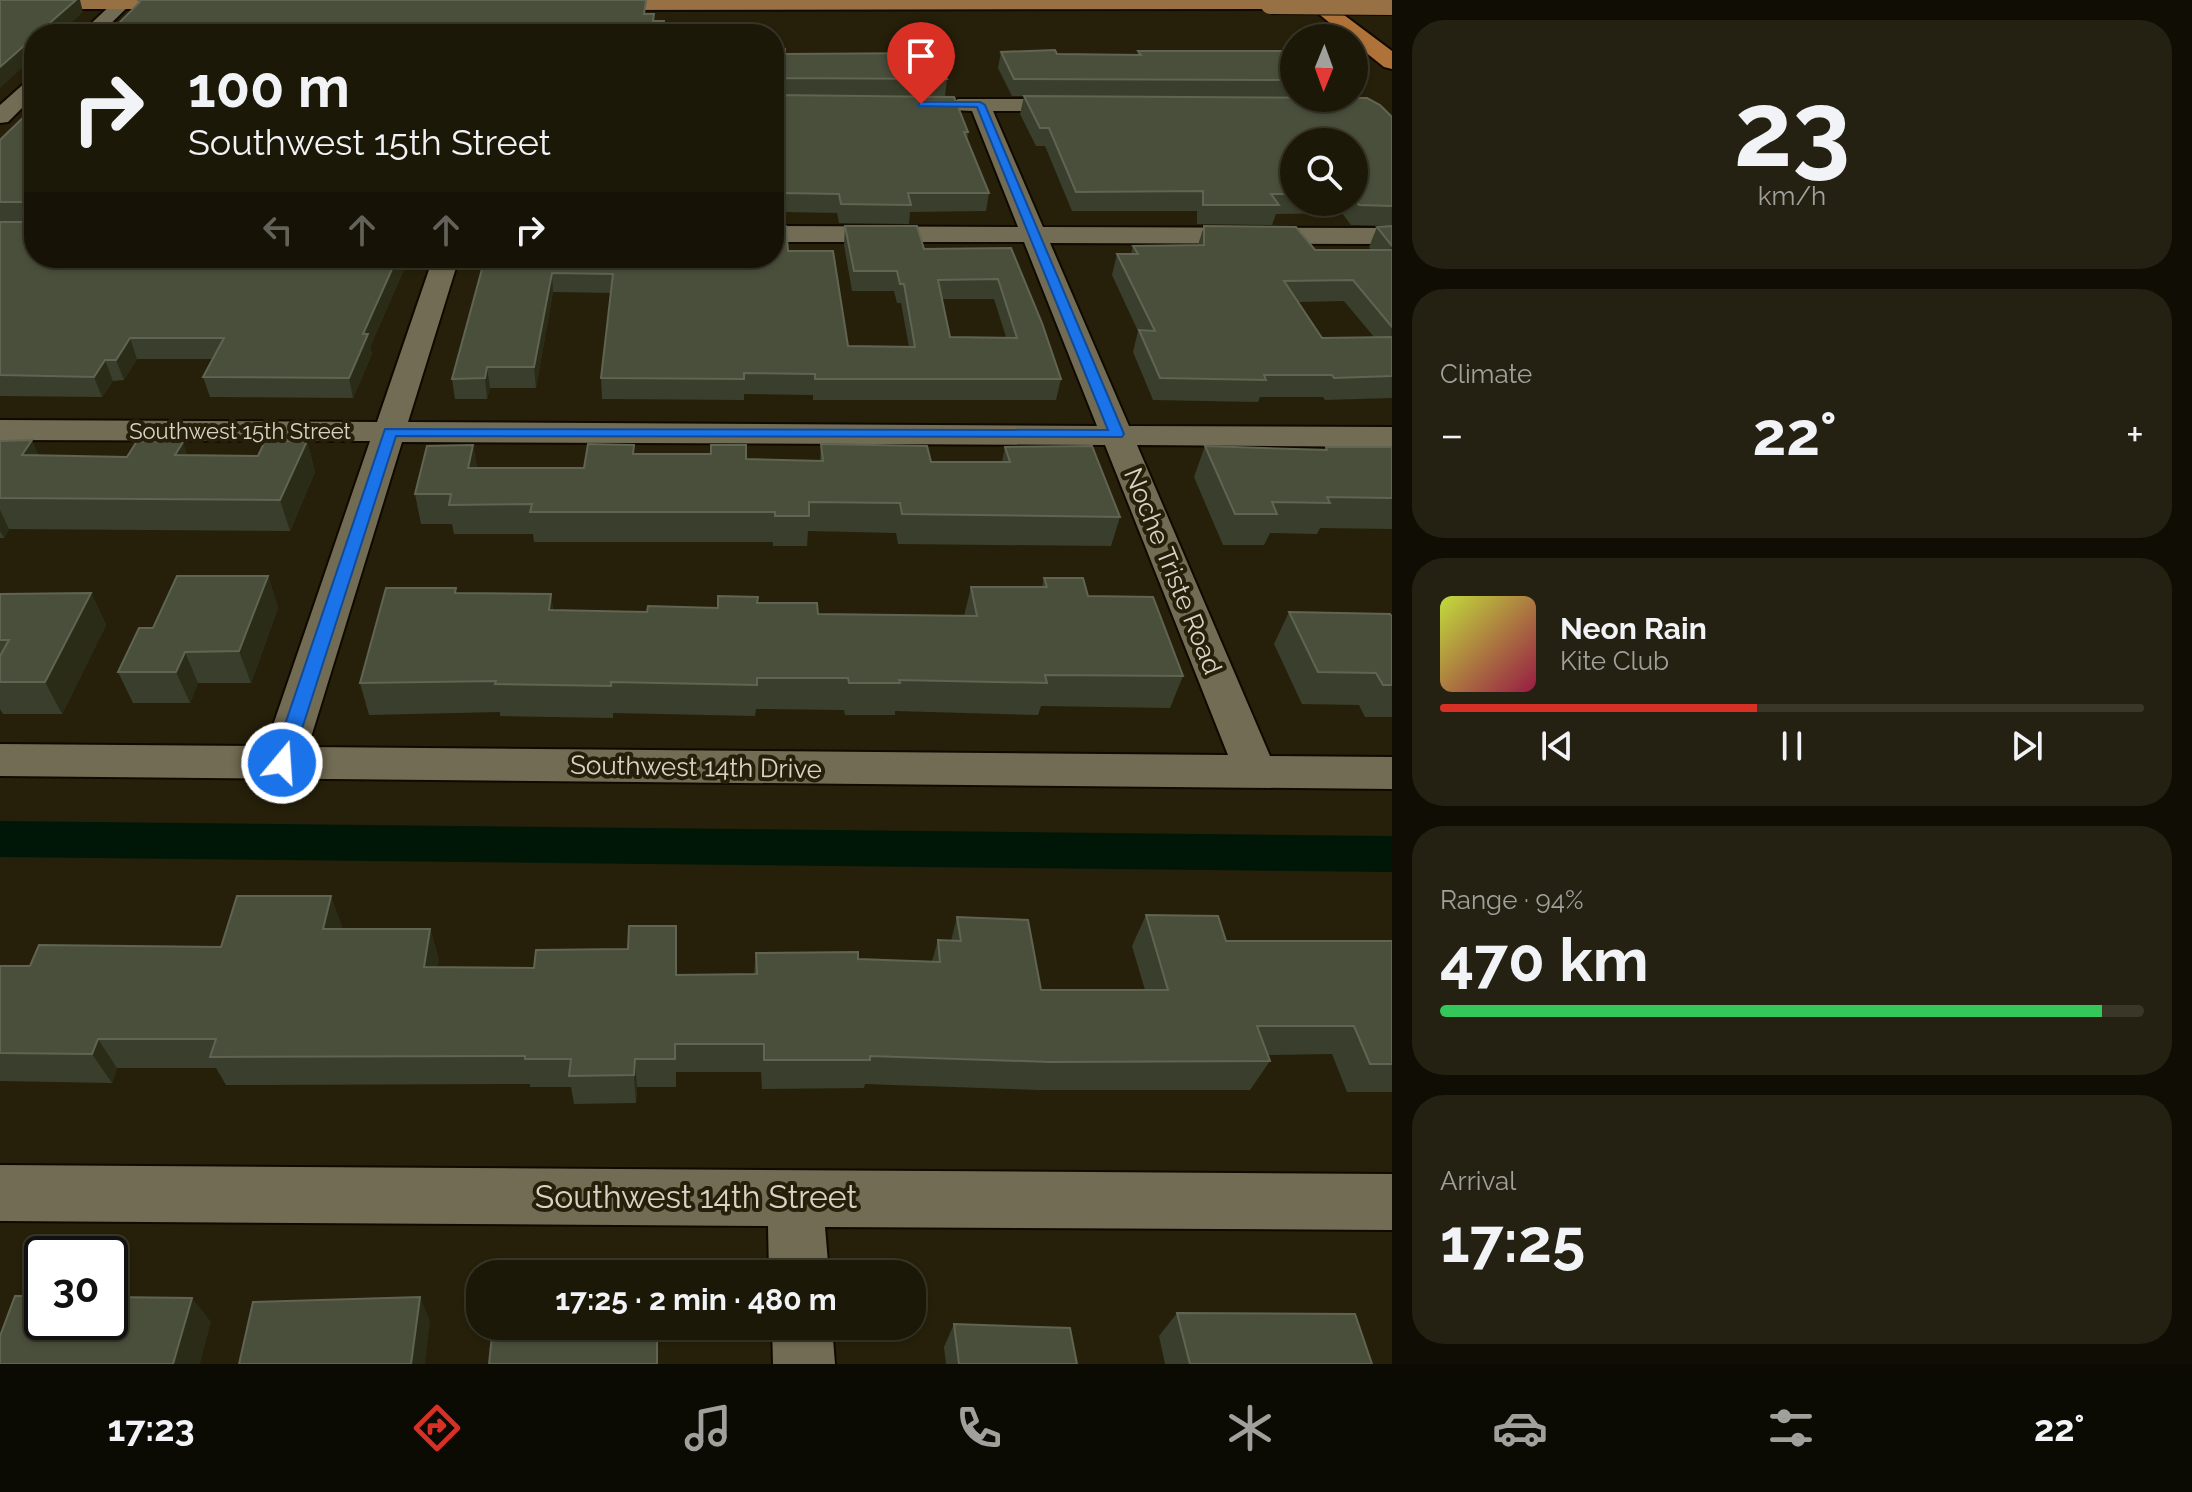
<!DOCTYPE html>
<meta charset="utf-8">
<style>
:root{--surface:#1c1808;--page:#252112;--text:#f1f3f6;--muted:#a0a09c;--line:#3a3729;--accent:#d93025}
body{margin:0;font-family:Raleway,sans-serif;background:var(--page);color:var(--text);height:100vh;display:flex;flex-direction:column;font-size:30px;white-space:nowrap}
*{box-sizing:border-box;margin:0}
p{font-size:26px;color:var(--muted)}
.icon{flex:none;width:44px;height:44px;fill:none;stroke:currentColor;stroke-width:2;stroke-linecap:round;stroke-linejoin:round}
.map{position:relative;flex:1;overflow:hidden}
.drawer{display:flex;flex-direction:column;gap:20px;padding:20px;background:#0f0d04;width:800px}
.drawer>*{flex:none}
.hud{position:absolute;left:24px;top:24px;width:760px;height:244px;border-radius:32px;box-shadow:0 2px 6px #0004,0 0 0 2px var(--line);background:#1c1808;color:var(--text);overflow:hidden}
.needle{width:52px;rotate:181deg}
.buttons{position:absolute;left:1280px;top:24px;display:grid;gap:16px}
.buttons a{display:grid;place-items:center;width:88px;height:88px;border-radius:50%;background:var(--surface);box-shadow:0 2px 6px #0004,0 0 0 2px var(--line);font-size:40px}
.speed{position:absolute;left:24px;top:1236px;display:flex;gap:16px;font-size:40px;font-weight:700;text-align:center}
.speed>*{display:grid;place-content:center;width:104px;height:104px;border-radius:50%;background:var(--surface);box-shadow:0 2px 6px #0004,0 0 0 2px var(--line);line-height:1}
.speed .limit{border:4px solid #111;border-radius:12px;background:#fff;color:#111}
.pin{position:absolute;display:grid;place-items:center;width:68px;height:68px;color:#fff;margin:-82px -34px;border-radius:50% 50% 50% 0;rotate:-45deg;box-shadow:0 0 8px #0007}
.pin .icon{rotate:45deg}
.me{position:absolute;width:88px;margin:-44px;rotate:18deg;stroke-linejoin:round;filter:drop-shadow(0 0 6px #0008)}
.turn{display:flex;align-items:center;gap:28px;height:168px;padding:0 32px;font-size:36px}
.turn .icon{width:104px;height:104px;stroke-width:2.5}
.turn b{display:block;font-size:56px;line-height:68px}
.lanes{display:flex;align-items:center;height:76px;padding:0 32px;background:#0003;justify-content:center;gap:40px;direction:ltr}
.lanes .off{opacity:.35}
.big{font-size:60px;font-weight:700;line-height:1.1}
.drawer .tile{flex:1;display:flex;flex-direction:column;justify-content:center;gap:12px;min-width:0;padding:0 28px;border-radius:32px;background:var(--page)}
.drawer .dial{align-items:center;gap:0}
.dial b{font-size:104px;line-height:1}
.song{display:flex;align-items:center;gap:24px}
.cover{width:96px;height:96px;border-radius:12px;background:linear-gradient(135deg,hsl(70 70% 55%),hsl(340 70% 35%))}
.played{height:8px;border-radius:4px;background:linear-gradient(90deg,var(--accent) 45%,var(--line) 45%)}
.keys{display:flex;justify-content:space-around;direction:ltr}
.heat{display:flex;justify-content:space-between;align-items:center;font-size:44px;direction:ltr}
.charge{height:12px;border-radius:6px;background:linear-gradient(90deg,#34c759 94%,var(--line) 0)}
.trip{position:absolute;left:466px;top:1260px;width:460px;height:80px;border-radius:32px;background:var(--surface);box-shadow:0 2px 6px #0004,0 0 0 2px var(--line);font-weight:700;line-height:80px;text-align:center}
.dock{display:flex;height:128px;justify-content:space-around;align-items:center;background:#0b0a03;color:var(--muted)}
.dock .icon{width:56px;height:56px}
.dock .selected{color:var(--accent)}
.dock b{font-size:36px;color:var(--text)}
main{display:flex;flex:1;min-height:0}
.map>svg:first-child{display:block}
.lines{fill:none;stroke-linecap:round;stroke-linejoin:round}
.canal{fill:#001707;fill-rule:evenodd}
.minor-casing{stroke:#0f0900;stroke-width:4}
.major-casing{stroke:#0f0900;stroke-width:4}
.highway-casing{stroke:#0f0900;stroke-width:4}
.minor{fill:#736c54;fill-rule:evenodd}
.major{fill:#977044;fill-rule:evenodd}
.highway{fill:#af7239;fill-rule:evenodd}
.major-bridge-casing{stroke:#0f0900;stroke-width:24;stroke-linecap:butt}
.major-bridge{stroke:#977044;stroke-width:22}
.wall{fill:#393f2c;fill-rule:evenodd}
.shaded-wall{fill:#2a2c17}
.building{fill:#4a4f3c;stroke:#606452;stroke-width:2;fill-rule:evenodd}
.route{fill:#1a73e8;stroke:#114b97;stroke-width:2}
.labels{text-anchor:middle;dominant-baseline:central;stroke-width:8;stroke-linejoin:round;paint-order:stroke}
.far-street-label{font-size:22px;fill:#d7d3c6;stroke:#26200a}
.street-label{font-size:26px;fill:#d7d3c6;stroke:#26200a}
.near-street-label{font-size:32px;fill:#d7d3c6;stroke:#26200a}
</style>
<main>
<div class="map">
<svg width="1392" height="1364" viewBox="0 0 1392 1364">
<rect width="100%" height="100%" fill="#26200a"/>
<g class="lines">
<path class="canal" d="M0,821L1392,836V872L0,857Z"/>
<defs>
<g id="minor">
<path d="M116,0H135L100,34H80Z"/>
<path d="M34,79V96L8,122L0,123V105L27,81Z"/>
<path d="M958,99H1078L1089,105L1078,111H993L1043,227L1392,228V244L1050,243L1129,426L1392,427V447L1137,445L1270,756L1392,757V789L0,776V744L266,746L370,441L0,440V420L377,422L433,258H459L408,422L1097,426L1024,242H774V226L1018,227L972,111L950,110L947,105ZM402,442L1105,445L1228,755L308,747Z"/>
<path d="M0,1165L1392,1174V1230L825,1227L829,1274H769L768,1226L0,1221Z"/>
<path d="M772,1326H832L835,1364H773Z"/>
</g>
<g id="major">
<path d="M0,0H204L206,3L196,9H0Z"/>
<path d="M578,0H1279L1281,3L1271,9L585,10L578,8L575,4Z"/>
</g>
<path id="highway" d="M1302,0H1324L1392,51V69L1384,67L1354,43V38H1348Z"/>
</defs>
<use href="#minor" class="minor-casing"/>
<use href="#major" class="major-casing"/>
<use href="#highway" class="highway-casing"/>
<use href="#minor" class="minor"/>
<use href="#major" class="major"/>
<use href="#highway" class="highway"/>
<defs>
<path id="major-bridge" d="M1271,3L1392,4"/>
</defs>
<use href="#major-bridge" class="major-bridge-casing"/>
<use href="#major-bridge" class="major-bridge"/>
</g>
<g class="wall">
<path d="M774,49L785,54L947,79L945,96L774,95Z"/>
<path d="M1138,51H1294V97L1012,96L998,68L1001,52L1137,55Z"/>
<path d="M774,95L968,132L967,140L989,193L986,211L910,212L909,224L839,223L837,213L784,212L783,223L778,224L788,251L848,346L909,347L901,303H897L894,291H852L844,245L845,226L924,249L1011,248L1061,379L1056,400H813V395L744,394V400L602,399L601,378L611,293L553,292L536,388H490L487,399H455L452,379L485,258H774ZM942,299H994L1006,337H950Z"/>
<path d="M1024,96L1392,117V226L1351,225L1342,213L1276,214L1272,225L1197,224V211H1072L1045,146H1036L1020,114ZM1294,142H1354V202H1294Z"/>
<path d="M34,107V258H405L406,265L370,347L372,354L353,398L210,397L203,377L213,359H137L124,380L113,381L102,397L0,396V222H29V221H0V140Z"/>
<path d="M1204,226L1315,250H1371L1369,247L1377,227L1392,226V398L1325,400L1323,397H1260L1258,402L1153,400L1133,352L1138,331L1112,275L1117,254H1131L1133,246L1198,245ZM1344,301L1374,337L1322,338L1298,302Z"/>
<path d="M0,441L39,455L127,457L187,455L258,456L307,441L315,472L290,531L9,529L4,538H0Z"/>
<path d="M821,444L931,462H1002L1005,447L1120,517L1111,546L898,544L896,533L808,531L807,546H773V542H534L533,534H454L452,524H421L415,494L473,445L477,468H584L634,445V454L746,459L820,461Z"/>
<path d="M1205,446L1324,450L1326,447H1392V529L1320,528L1317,534L1270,533L1264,545H1223L1194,477Z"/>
<path d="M268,576L278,608L251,683H198L190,703H133L118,672L153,628Z"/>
<path d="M1044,578L1088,596L1183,676L1170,708L1041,706L1038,715L895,711V715H845L844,710L756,709L755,716L613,713V718L500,716V712L369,715L360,683L456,588V593L551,594L553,610L647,612L718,608L757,603L818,614L964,616L971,587H1042Z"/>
<path d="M91,593L106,625L62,714H3L0,709V594Z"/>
<path d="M1289,612L1392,617V717H1365L1359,705L1302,704L1274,644Z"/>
<path d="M1146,915L1226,941H1392V1092H1347L1332,1054L1267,1055L1270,1061L1250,1090H1038L865,1084L864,1088L762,1089L761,1072H676V1087H637L636,1103L574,1104L571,1087H530V1084L226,1085L216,1068H117L112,1083L0,1081V966H30L221,947L342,926V929H430L439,960L437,967L677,975L754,974L756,953L858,959L932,961L938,940L951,941L957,917L1041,990H1145L1132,946Z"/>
<path d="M1177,1313L1372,1364H1165L1159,1336Z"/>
<path d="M954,1324L1077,1364H946L944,1347Z"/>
</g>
<g class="shaded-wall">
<path d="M76,0H80L83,12L59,34H37Z"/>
<path d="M34,37V57L0,88V67Z"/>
<path d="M784,204L783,223L774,225V207Z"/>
<path d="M397,258H405L406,265L370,347L372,354L353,398L349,378L363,334Z"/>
<path d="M552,273L553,292L536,388L534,367Z"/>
<path d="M130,338L137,359L124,380L116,360Z"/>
<path d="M105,360L113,381L102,397L94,377Z"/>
<path d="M487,367L490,388L487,399L485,378Z"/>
<path d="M32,440L46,471L22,455Z"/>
<path d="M307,441L315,472L290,531L280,500Z"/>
<path d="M183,442L193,472L175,455Z"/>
<path d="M473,445L478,475L468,468Z"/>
<path d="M0,510L9,529L4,538L0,531Z"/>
<path d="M268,576L278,608L251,683L239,651Z"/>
<path d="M91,593L106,625L62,714L45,682Z"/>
<path d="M551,594L554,626L549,610Z"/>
<path d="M185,652L198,683L190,703L176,672Z"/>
<path d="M331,896L342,926L335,959L323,929Z"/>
<path d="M430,929L439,960L432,997L424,967Z"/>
<path d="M98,1039L117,1068L112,1083L92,1054Z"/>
<path d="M635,1059L637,1087L636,1103L634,1075Z"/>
<path d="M420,1297L430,1321L425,1364H411Z"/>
<path d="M192,1298L211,1322L200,1364H173Z"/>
<path d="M657,1326H659L658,1364H657Z"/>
</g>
<g class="building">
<path d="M0,0H76L37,34H34V37L0,67Z"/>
<path d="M138,0H646L644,14H654L653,21H664L663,34H108L140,2Z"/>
<path d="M774,49H785V54L936,53L947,79L775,78L774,82Z"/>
<path d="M1055,50L1057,54L1141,55L1138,51H1294V80L1014,79L1001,52Z"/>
<path d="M774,95L954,97L968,132H964L989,193H908L911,205L841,204L839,194L783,193L784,204L774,207Z"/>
<path d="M1024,96L1367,98L1380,105L1392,117V206L1359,205L1354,199V142H1294V194H1271L1279,205H1203V191L1076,192L1049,128H1040Z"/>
<path d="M34,107V258H397L363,334H368L349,378L203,377L224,338H130L116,360H105L94,377L0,375V222H29V202H0V140Z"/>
<path d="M774,223L786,226L788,251H833L848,346L915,347L904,284H900L897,271H854L845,226H917L924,249L1011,248L1042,323L1061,379H815V374L744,373V379L601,378L613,274L552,273L534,367H487L485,378L452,379L485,258H774ZM998,279L1017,338L950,337L938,280Z"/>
<path d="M1204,226L1296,227L1315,250H1392V327L1353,280L1284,281L1322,338L1392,337V376L1334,378L1332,375H1264L1266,380L1160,378L1139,330L1155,331L1117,254H1138L1133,246L1204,245Z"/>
<path d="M1392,226V246L1377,227Z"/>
<path d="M32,440L22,455L127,457L137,441L183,442L175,455L258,456L265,441H307L280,500L0,498V441Z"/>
<path d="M588,444L634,445L633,454H711V445H746V459L823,461L821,444L927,446L931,462H1010L1005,447L1092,446L1120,517L902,514L900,503L809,502V516H775V512H530L532,504L449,505L451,494H415L427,446L473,445L468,468H584Z"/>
<path d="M1205,446L1327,450L1326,447H1392V498L1327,497L1330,503L1272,502L1277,514H1235Z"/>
<path d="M177,576H268L239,651L185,652L176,672H118L139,628H153Z"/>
<path d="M1044,578H1083L1088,596L1153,597L1183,676L1045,675L1047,683L899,680L900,683H849L848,678H757V685L611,682V686L495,684L496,681L360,683L386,588H456L455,593L551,594L549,610L647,612L648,606L718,608V596L758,597L757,603H817L818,614L977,616L971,587H1047Z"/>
<path d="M91,593L45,682H0V656L9,640H0V594Z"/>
<path d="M1289,612L1390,614L1392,617V685H1383L1376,673L1318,672Z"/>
<path d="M237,896H331L323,929H430L424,967L534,968L536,950L628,949L629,926H676V975L757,974L756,953L858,952V959L940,962L938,940L961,941L957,917L1028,920L1041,990H1168L1146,915L1218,916L1226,941H1392V1064H1370L1354,1026H1257L1270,1061L1050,1062L870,1056V1060H764V1044H675V1059H635L634,1075L569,1076L571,1059H525V1056L210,1057L216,1039H98L92,1054L0,1053V966H30L39,945L221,947Z"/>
<path d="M15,1296H42V1322H110V1297L192,1298L173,1364H0V1336Z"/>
<path d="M420,1297L411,1364H239L253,1302Z"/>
<path d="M1177,1313L1355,1314L1372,1364H1190Z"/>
<path d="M954,1324L1070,1328L1077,1364H959Z"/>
<path d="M493,1326H657V1364H489Z"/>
</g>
<path class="route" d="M921,102H980L985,105L1124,434L1122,437L396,436L291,763L289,768H275L272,763L385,429L1108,430L977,107L918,106Z"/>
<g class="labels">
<g class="far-street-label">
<text x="240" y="431">Southwest 15th Street</text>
</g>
<g class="street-label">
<text transform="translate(1173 571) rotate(68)">Noche Triste Road</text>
<text transform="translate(696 767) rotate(1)">Southwest 14th Drive</text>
</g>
<g class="near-street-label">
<text x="696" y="1196">Southwest 14th Street</text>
</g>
</g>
</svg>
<div class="buttons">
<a><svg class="needle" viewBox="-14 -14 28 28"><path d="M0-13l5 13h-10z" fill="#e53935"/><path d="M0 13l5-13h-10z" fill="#a0a09c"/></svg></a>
<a><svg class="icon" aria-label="search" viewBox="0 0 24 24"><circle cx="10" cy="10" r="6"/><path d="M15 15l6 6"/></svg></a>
</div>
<div class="speed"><div class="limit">30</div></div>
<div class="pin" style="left:921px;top:104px;background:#d93025"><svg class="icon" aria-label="arrive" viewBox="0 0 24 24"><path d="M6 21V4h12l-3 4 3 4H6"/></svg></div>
<svg class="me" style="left:282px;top:763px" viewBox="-20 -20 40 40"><circle r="17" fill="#1a73e8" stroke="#fff" stroke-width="3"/><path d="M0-11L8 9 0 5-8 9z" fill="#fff"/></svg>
<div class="trip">17:25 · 2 min · 480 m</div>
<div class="hud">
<div class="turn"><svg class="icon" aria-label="right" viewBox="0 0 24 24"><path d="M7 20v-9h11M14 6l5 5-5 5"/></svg><div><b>100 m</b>Southwest 15th Street</div></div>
<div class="lanes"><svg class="icon off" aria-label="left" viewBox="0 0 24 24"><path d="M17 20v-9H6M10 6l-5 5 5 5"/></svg><svg class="icon off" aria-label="ahead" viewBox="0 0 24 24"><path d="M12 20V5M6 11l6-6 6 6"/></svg><svg class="icon off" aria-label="ahead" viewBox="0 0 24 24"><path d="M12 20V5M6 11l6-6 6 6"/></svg><svg class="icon" aria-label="right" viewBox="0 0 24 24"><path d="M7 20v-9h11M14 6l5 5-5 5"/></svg></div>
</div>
</div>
<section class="drawer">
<div class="tile dial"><b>23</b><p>km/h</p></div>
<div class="tile"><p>Climate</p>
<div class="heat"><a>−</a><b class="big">22°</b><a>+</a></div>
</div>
<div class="tile">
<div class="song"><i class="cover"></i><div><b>Neon Rain</b><p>Kite Club</p></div></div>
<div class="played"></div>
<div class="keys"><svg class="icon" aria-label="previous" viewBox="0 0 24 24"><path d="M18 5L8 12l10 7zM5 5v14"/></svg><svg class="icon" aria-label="pause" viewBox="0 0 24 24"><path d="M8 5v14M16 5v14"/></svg><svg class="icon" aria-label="next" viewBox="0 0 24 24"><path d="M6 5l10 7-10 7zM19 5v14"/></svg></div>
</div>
<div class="tile"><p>Range · 94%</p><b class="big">470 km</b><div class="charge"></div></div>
<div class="tile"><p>Arrival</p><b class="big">17:25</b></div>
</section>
</main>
<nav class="dock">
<b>17:23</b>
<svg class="icon selected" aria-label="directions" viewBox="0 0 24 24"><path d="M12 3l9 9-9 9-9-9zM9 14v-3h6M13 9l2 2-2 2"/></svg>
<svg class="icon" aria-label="music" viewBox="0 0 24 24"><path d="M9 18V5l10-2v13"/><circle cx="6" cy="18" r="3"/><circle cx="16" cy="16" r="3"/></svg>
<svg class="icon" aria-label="phone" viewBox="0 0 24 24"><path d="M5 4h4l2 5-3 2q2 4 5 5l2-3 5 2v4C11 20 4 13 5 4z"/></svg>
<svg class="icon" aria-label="climate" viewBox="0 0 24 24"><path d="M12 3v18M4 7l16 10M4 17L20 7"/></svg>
<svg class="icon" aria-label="car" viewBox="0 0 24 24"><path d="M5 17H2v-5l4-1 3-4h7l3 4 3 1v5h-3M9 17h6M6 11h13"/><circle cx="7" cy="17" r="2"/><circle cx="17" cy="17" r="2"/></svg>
<svg class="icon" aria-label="filters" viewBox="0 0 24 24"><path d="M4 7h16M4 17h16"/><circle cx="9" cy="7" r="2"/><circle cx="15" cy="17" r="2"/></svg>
<b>22°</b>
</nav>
